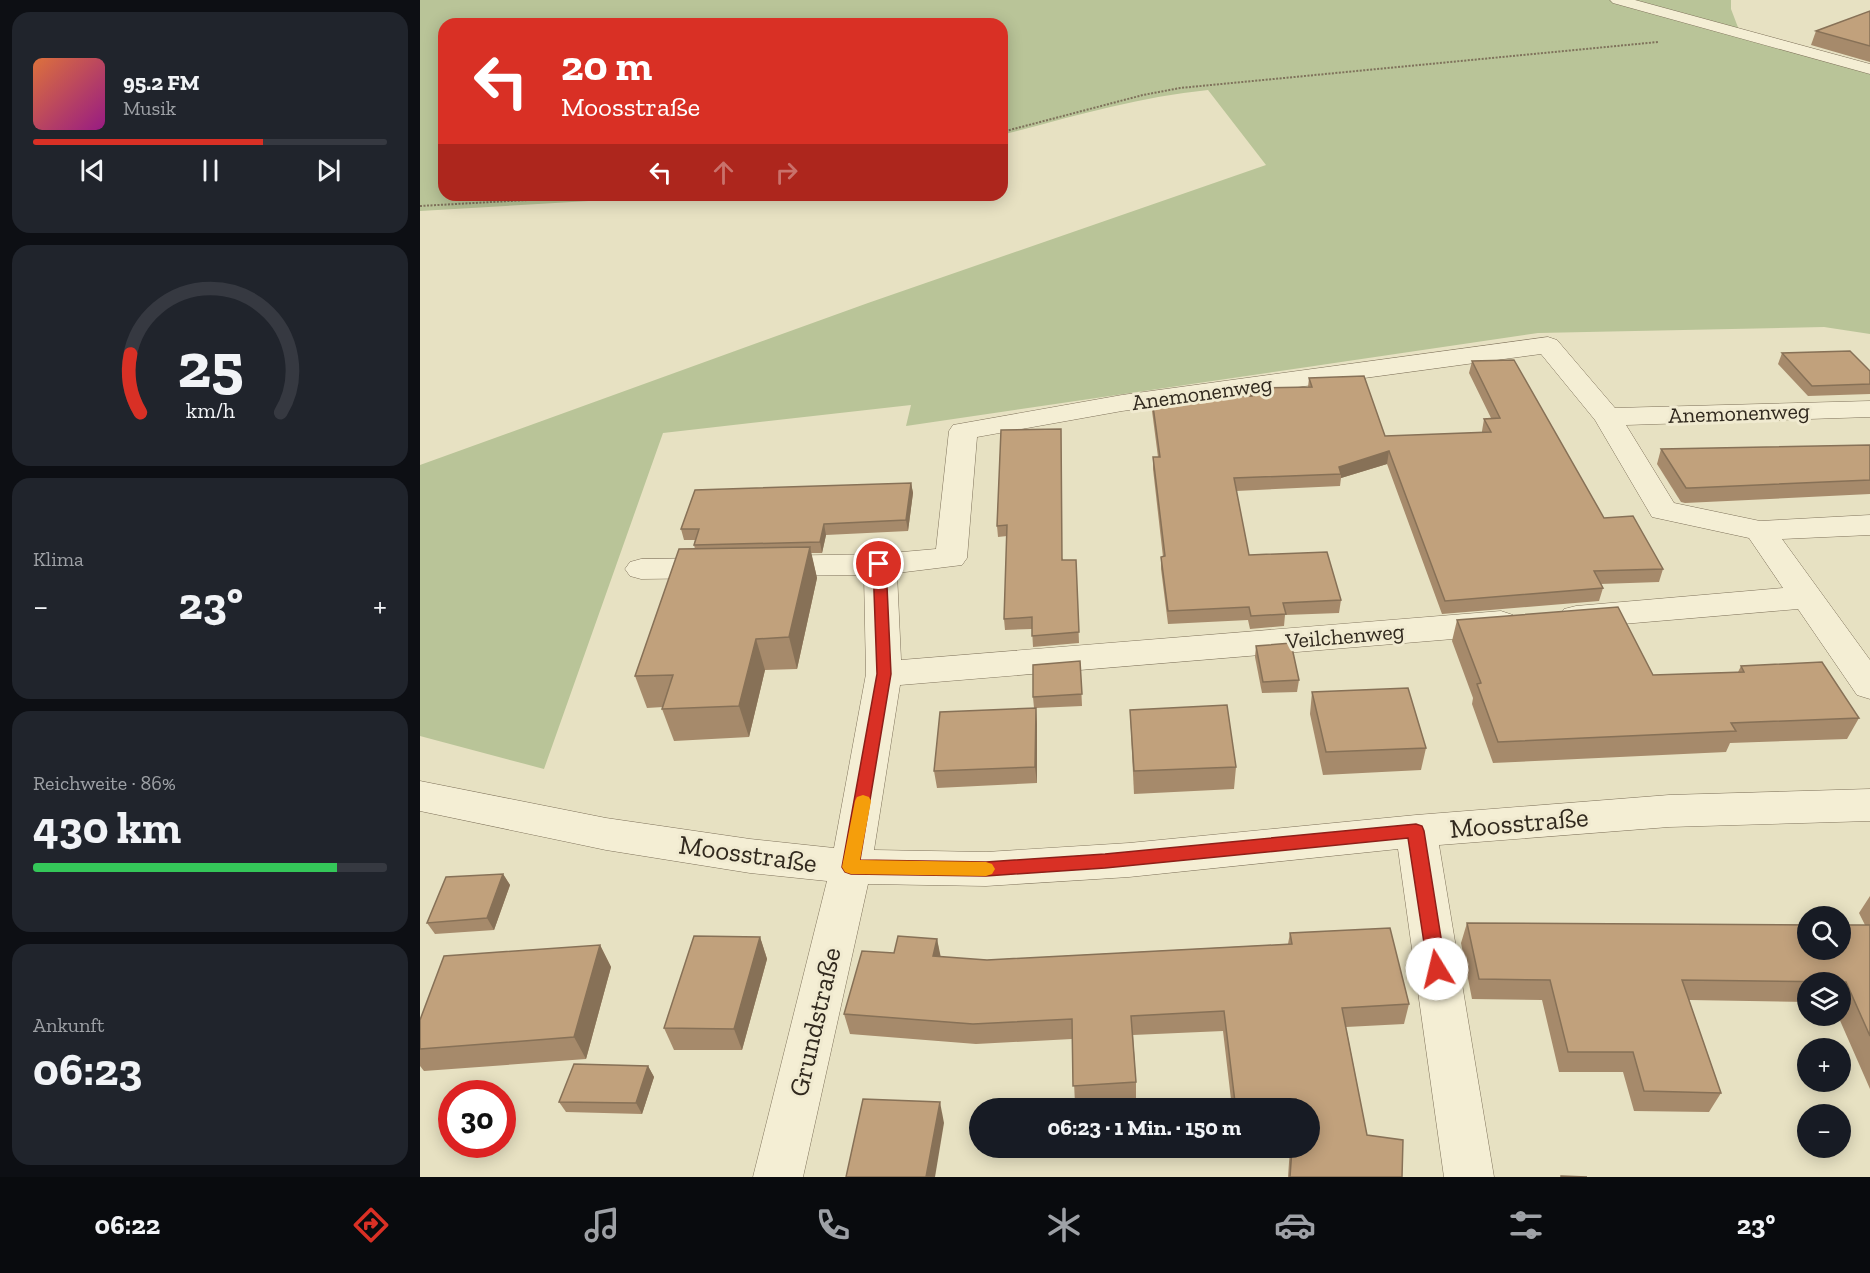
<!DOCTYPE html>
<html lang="de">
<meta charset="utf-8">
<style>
:root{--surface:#171b24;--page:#20242c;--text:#f1f3f6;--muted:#9ea1a6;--line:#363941;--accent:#d93025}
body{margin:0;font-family:"Zilla Slab",serif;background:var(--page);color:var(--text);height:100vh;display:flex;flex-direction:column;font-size:22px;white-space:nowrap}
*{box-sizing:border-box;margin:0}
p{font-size:20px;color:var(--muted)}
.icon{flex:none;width:33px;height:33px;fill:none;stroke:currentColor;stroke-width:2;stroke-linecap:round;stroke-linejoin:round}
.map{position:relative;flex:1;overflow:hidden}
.sheet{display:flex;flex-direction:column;gap:12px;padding:12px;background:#0d0f14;width:420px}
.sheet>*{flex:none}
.top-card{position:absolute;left:18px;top:18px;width:570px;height:183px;border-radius:18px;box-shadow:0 3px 15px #0003;background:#d93025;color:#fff;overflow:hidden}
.fabs{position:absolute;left:1377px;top:906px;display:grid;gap:12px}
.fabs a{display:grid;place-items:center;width:54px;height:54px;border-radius:50%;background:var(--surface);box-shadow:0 3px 15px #0003;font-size:30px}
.speed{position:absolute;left:18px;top:1080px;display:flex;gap:12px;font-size:30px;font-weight:700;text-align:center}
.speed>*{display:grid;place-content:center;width:78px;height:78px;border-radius:50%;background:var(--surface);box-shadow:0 3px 15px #0003;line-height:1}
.speed .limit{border:9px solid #d22;background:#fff;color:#111}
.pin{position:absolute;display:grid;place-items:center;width:51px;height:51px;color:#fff;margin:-26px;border:3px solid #fff;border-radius:50%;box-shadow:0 2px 6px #0007}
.me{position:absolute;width:66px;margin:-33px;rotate:351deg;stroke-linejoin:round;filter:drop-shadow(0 0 4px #0008)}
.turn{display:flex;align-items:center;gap:21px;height:126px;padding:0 24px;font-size:27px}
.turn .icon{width:78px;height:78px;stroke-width:2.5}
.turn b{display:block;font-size:42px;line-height:51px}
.lanes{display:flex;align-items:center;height:57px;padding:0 24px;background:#0003;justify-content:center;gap:30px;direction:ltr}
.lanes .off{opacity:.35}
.big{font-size:45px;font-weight:700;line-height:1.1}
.sheet .widget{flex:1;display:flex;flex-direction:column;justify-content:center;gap:9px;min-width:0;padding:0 21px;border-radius:18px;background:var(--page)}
.sheet .dial{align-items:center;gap:0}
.dial svg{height:156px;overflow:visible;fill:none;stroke:var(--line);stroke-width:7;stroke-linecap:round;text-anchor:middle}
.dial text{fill:var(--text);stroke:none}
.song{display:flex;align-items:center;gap:18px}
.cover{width:72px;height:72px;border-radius:9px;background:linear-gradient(135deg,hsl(20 70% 55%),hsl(310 70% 35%))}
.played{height:6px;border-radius:3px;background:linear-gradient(90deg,var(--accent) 65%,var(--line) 65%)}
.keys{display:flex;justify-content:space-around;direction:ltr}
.heat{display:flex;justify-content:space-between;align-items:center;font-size:33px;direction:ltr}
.charge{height:9px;border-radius:4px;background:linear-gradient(90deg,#34c759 86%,var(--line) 0)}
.trip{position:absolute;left:549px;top:1098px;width:351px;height:60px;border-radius:30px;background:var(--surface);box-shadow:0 3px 15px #0003;font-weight:700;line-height:60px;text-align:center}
.menu{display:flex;height:96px;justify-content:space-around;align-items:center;background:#090b0e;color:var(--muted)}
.menu .icon{width:42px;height:42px}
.menu .active{color:var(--accent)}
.menu b{font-size:27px;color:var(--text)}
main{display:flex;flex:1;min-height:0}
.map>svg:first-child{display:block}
.green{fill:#b9c498}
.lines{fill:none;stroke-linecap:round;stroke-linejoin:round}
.minor-casing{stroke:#7f725b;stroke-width:1}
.path{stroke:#7f725b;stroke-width:2;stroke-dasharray:2 1.5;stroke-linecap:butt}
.minor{fill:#f4eed4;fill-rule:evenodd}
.wall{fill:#a68a6b}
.shaded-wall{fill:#877157}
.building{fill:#c1a17c;stroke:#877157;stroke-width:1.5}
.route{fill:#d93025;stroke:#8d1f18;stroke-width:1.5}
.slow{fill:#f59e0b}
.labels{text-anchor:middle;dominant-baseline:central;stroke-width:6;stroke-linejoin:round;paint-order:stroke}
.street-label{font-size:22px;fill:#31291e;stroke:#f0ead0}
.near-street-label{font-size:27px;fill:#31291e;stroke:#f0ead0}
</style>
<main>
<section class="sheet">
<div class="widget">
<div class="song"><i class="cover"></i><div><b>95.2 FM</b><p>Musik</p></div></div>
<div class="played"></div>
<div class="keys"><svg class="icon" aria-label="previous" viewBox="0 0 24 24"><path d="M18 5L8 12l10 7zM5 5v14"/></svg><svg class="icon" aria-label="pause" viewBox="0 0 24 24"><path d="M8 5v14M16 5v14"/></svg><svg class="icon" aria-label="next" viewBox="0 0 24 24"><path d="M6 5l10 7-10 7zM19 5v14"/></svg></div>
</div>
<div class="widget dial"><svg viewBox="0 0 100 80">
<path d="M14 69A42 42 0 1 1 86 69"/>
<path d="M14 69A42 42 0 0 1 9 39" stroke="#d93025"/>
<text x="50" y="56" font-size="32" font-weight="700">25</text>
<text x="50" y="72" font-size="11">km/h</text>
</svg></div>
<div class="widget"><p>Klima</p>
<div class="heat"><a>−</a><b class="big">23°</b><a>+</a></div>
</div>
<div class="widget"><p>Reichweite · 86%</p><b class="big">430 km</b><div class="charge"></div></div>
<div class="widget"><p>Ankunft</p><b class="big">06:23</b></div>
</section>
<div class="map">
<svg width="1450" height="1177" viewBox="0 0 1450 1177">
<rect width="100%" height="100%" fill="#e7e1c2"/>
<path class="green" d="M0,0H1311V9L1319,30L1450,74V334L1404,327L1118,333L486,426L491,405L243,433L124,769L0,736V465L448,303L846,165L788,90C718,97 651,117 582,135V24H24V195H271L0,211Z"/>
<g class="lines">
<defs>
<g id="minor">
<path d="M1190,0H1215L1450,64V74L1193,3Z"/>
<path d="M1128,337L1137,340L1195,408L1450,401V417L1206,425L1254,503L1340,521L1450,515V535L1362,539L1450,660V699L1437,695L1378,609L1156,628L1144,625L1139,617L1144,609L1156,606L1363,588L1329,538L1232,517L1175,420L1121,354L702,411L557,437L547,558L542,565L477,573L481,660L1081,611L1093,615L1098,623L1093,631L1081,635L480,685L454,850L566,852L709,843L996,815L1249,795L1450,789V821L1249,827L1019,845L1074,1177H1024L978,849L709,877L566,886L448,884L383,1177H333L407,881L330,873L186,850L0,811V781L186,818L330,839L414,848L446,674L444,575L350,576L339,573L334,566L339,559L350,556L460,554L516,549L529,431L533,425L702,395Z"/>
<path d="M296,558L307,561L312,568L307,575L296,578L221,579L210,576L205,569L210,562L221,559Z"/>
</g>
</defs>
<use href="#minor" class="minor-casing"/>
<g class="path">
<path d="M582,132L723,95L760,88L1238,42"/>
<path d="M0,206L197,195"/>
</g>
<use href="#minor" class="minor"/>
</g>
<g class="wall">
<path d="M1450,11V62L1391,45L1396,31Z"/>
<path d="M1362,353L1450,371V394L1388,396L1358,364Z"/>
<path d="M1052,361L1184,518L1243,569L1239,582L1180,584L1183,588L1179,601L1022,614L967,464L921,478L920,486L816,491L829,555L921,600L919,613L865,615L864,626L830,629L828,620L748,624L741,569V557H743L733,469V457H738L732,411V399L830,396V388L888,387L889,378L965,436L1062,433V431L1064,419L1071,418L1049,373Z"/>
<path d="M581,430L643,560H656L659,643L613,647L612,629L585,630L584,619L587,536L578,537L577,526Z"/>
<path d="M1450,445V494L1265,503L1261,502L1237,464L1241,449Z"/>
<path d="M491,483L493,493L488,531L406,535L402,553H391L397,578L377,669L345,670L329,737L254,741L242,709L243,707L227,708L215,676L275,549L274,545L275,540H264L261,529Z"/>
<path d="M1037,620L1233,675L1318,672L1321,666L1439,718L1427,739L1310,743L1306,752L1073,763L1052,704L1053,698L1032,641Z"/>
<path d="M836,646L879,680L877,692L842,693L835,657Z"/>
<path d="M660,661L662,706L616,708L617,725V783L517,788L514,771L614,708L613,697Z"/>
<path d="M892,692L1006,748L1001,770L903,775L890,714Z"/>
<path d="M710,710L816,767L814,789L714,794L711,732Z"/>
<path d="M83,874L90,885L74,930L15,934L7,923Z"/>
<path d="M1450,896V1089L1418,1016H1420V982H1388V1002L1269,1000L1301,1093L1289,1112L1214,1111L1203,1072H1139L1122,1000L1052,999L1041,943L1047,923L1445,925L1439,913Z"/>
<path d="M870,933L989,1004L984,1024L926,1027L947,1135L982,1177H868L870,1148H890V1108H812L803,1031L713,1035L716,1082V1101L655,1104L652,1039L556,1044L430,1034L424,1014L474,953L517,939L520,957L567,960L868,944Z"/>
<path d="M340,937L347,959L322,1050H254L244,1028Z"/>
<path d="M180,945L191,967L166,1059L4,1071L0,1066V1020Z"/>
<path d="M228,1066L234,1077L222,1114L146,1112L139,1102Z"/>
</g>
<g class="shaded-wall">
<path d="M969,451L967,464L921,478V474L919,467Z"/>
<path d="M491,483L493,493L488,531L486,520Z"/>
<path d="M404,524L406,535L402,553L400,542Z"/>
<path d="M390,547L397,578L377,669L369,637Z"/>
<path d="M336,639L345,670L329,737L319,706Z"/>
<path d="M616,708L617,725V783L615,767Z"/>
<path d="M83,874L90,885L74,930L67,918Z"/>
<path d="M340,937L347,959L322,1050L314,1029Z"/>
<path d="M517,939L521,958L513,956Z"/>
<path d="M180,945L191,967L166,1059L154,1037Z"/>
<path d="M228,1066L234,1077L222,1114L216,1103Z"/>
<path d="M520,1102L524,1123L515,1177H506Z"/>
</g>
<g class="building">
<path d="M1450,11V46L1396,31Z"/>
<path d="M1430,351L1450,371V384L1392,386L1362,353Z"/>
<path d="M1094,360L1184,518L1213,516L1243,569L1174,571L1183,588L1025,601L969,451L919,467L921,474L814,478L829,555L907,552L921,600L863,603L866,614L831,616L829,607L748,611L741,557L745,556L733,457H740L732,399L832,396L830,388L892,387L889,378L944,376L965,436L1071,432L1064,419L1080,418L1052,361Z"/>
<path d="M641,429L642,560H656L659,632L612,636V617L584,619L587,525L577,526L581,430Z"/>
<path d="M1450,445V480L1270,488H1266L1241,449Z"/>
<path d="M491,483L486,520L404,524L400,542L274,545L279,529H261L275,490Z"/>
<path d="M390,547L369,637L336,639L319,706L242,709L253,675L215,676L259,549Z"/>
<path d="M1198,607L1233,675L1324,672L1321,666L1402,662L1439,718L1311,723L1316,731L1078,742L1057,684L1061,683L1037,620Z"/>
<path d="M871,643L879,680L843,682L836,646Z"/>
<path d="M660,661L662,694L613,697V665Z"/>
<path d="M988,688L1006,748L906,752L892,692Z"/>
<path d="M807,705L816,767L714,771L710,710Z"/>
<path d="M616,708L615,767L514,771L520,712Z"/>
<path d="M83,874L67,918L7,923L26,877Z"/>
<path d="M1047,923L1388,925V950H1420V925H1450V1036L1426,982L1262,980L1301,1093L1224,1091L1213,1052H1148L1130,980L1059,979Z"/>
<path d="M970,928L989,1004L922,1008L947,1135L983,1140L982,1177H870L872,1148H890V1108H875L876,1099L815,1102L804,1011L711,1016L716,1082L653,1086L652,1019L553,1024L424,1014L442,951L474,953L478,936L517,939L513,956L567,960L872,944L870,933Z"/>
<path d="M274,936L340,937L314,1029L244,1028Z"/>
<path d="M180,945L154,1037L0,1049V1020L24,956Z"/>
<path d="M154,1064L228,1066L216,1103L139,1102Z"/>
<path d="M443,1099L520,1102L506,1177H426Z"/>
<path d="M1141,1176L1167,1177H1141Z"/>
</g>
<path class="route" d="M459,560L466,564L471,674L440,860L566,862L685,854L996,824L1002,826L1004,831L1026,969L1024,975L1017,977L1011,975L1008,969L988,838L685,868L566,876L431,874L425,872L422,867L457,674L453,564Z"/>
<path class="slow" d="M443,795L449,797L451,801L440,860L566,862L572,864L575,869L572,874L566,876L431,874L425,872L422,867L435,801L437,797Z"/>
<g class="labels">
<g class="street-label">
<text transform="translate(782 393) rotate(-8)">Anemonenweg</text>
<text transform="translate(1319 413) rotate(-2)">Anemonenweg</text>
<text transform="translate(925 636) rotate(-5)">Veilchenweg</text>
</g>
<g class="near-street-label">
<text transform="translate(1099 823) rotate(-5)">Moosstraße</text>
<text transform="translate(328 854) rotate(8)">Moosstraße</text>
<text transform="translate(395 1022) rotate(-77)">Grundstraße</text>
</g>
</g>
</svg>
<div class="fabs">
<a><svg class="icon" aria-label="search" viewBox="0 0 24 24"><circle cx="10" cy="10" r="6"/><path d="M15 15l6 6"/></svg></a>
<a><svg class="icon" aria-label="layers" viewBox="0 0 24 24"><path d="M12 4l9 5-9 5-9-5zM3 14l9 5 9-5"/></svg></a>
<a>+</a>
<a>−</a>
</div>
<div class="speed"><div class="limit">30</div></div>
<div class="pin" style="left:459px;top:564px;background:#d93025"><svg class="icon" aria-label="arrive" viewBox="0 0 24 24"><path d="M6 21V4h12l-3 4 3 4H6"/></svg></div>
<svg class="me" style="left:1017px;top:969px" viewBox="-20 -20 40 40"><circle r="19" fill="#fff"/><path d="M0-13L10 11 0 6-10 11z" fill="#d93025"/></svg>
<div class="trip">06:23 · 1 Min. · 150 m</div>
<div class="top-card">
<div class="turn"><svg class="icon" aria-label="left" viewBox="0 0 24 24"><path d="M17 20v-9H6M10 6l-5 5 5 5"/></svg><div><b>20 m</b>Moosstraße</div></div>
<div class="lanes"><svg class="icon" aria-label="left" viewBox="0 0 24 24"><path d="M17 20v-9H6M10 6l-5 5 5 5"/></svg><svg class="icon off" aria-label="ahead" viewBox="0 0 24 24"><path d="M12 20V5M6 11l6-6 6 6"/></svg><svg class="icon off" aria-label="right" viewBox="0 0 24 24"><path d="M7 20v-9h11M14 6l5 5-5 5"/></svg></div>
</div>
</div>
</main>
<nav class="menu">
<b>06:22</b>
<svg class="icon active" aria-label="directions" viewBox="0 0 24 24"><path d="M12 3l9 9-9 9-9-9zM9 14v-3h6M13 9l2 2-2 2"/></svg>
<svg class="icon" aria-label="music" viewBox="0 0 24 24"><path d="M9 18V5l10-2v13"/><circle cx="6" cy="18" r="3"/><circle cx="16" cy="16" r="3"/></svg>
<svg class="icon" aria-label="phone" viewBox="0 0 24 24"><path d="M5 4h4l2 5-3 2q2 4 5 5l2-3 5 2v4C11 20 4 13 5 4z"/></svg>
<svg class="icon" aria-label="climate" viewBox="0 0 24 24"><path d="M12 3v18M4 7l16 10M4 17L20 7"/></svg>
<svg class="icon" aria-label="car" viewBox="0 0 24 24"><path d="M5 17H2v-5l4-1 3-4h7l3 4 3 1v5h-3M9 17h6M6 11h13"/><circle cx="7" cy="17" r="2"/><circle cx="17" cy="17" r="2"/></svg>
<svg class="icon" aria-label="filters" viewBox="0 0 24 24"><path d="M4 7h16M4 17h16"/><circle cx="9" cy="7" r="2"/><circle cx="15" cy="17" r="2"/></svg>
<b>23°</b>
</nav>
